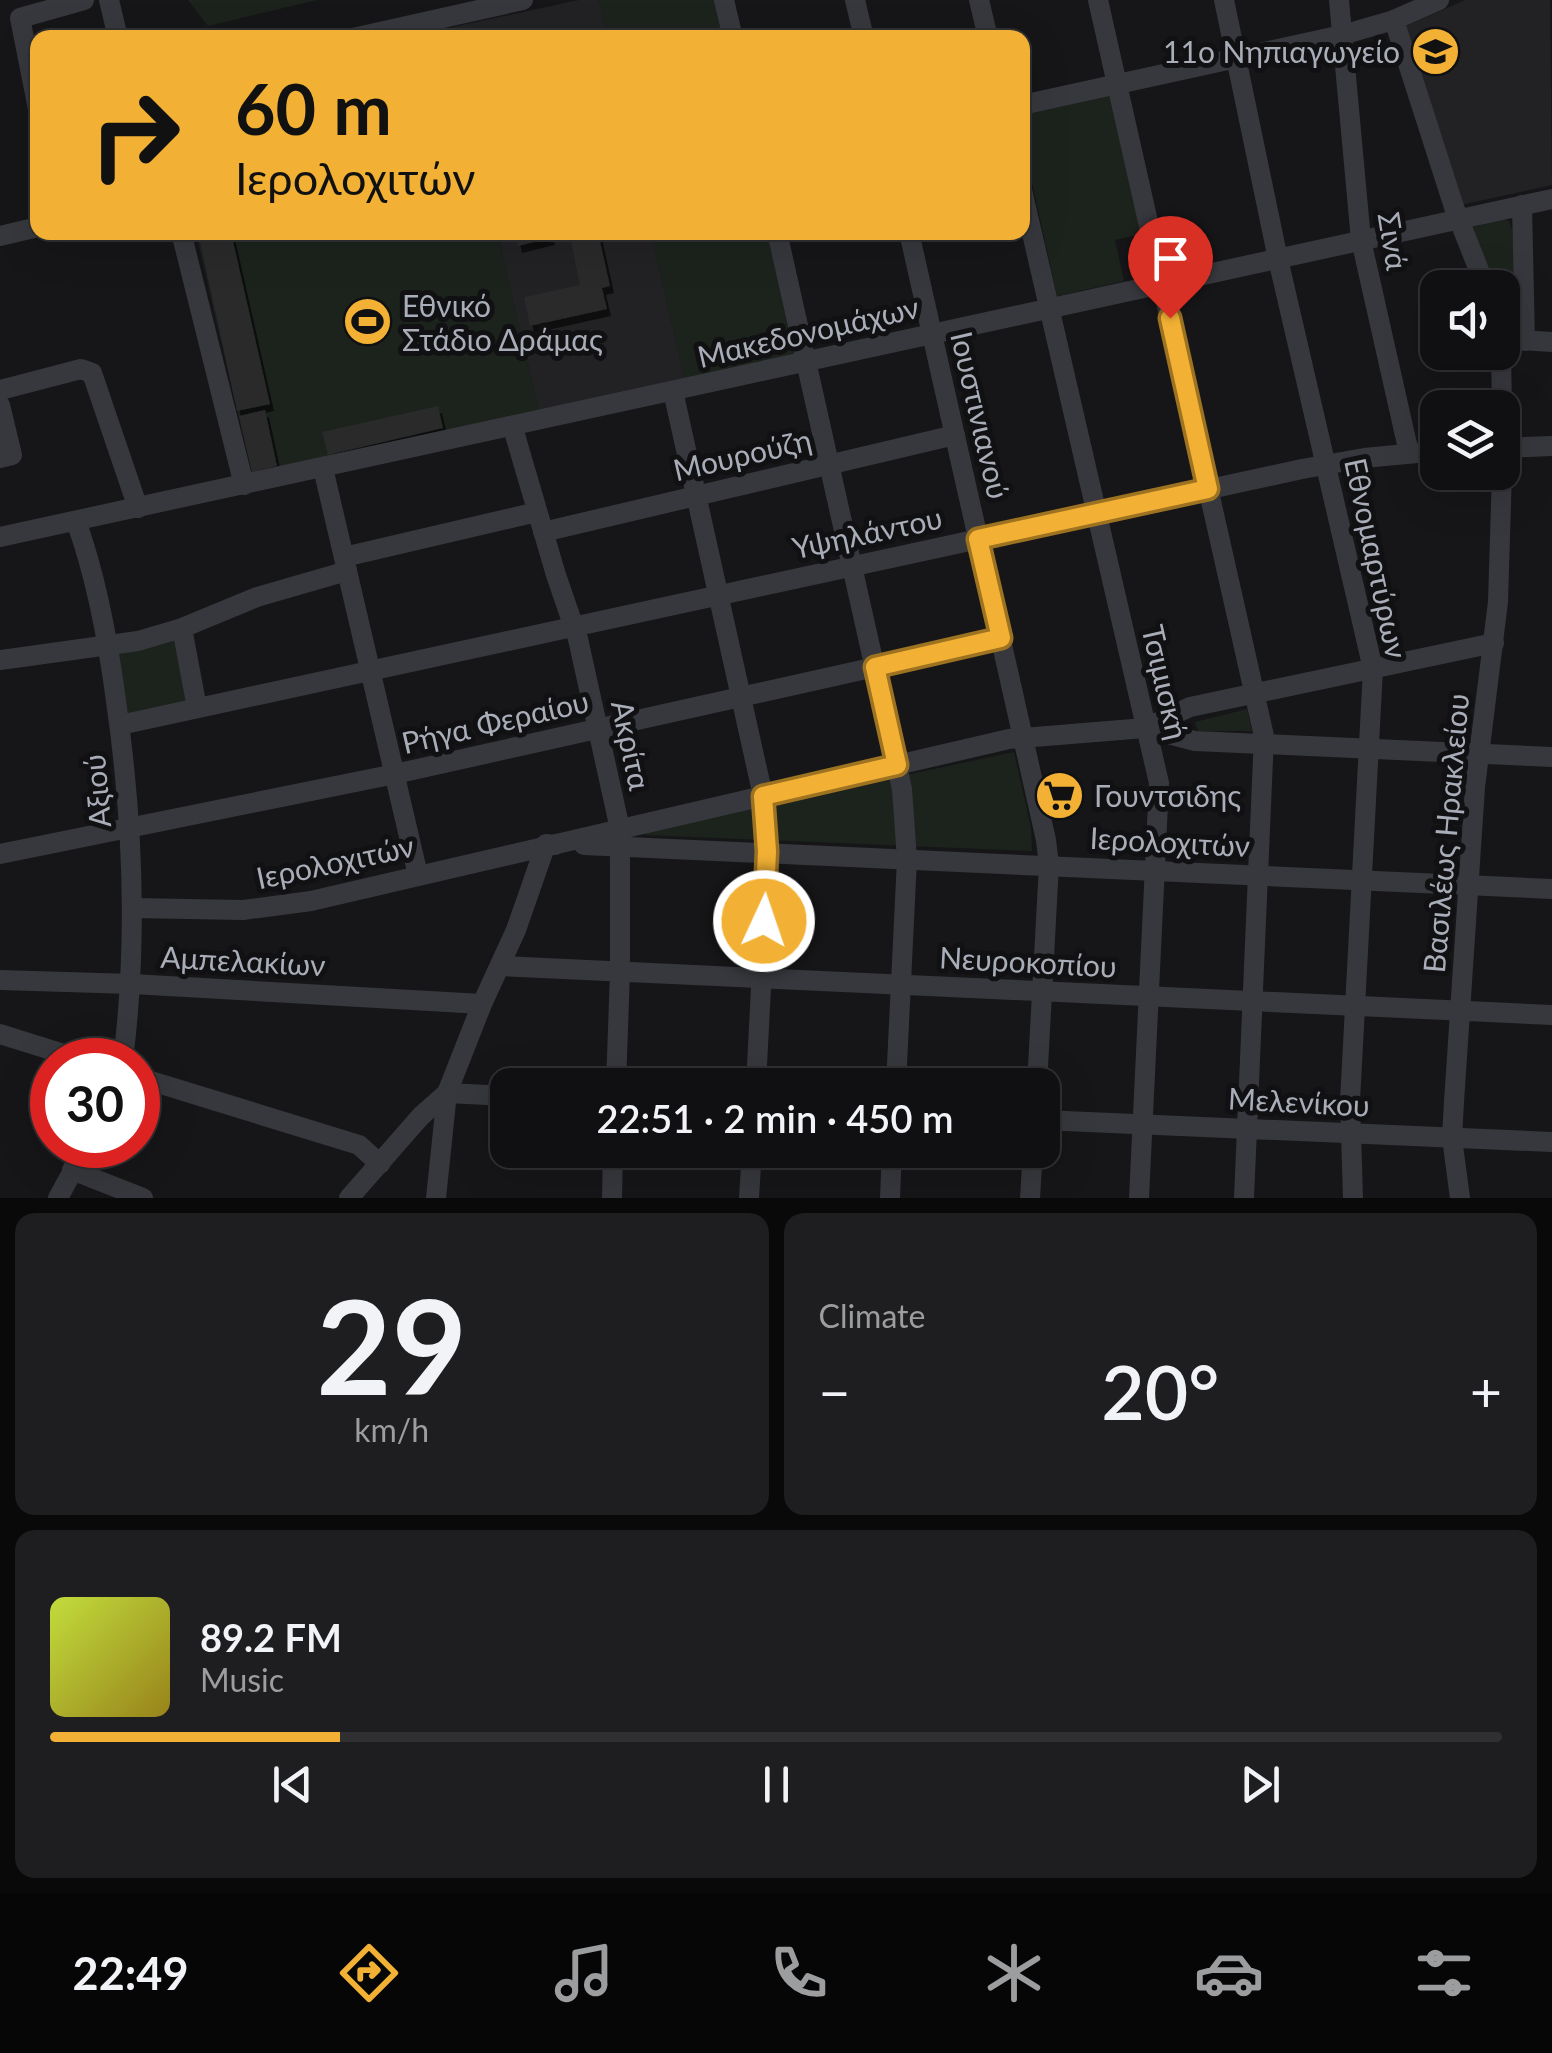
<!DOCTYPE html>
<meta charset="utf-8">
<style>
:root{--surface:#101012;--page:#1e1e20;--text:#f1f3f6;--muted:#9c9d9f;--line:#303032;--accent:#f2b134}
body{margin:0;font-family:Lato,sans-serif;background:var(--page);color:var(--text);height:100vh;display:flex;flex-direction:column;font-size:38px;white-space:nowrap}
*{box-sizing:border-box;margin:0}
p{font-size:32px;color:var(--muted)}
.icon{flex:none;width:55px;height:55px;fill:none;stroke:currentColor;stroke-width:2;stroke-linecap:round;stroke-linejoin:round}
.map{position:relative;height:1198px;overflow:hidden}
.panel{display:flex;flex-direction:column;gap:15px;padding:15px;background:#09090a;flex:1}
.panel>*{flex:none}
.guide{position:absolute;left:30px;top:30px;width:1000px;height:210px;border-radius:20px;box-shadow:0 10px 40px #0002,0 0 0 2px var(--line);background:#f2b134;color:#111;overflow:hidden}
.fabs{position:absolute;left:1420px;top:270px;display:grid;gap:20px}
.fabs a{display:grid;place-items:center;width:100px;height:100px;border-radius:20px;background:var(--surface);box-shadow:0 10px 40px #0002,0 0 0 2px var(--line);font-size:50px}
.speed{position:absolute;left:30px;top:1038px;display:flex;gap:20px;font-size:50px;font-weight:700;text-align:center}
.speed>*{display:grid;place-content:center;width:130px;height:130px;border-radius:50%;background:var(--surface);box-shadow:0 10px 40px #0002,0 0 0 2px var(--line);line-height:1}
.speed .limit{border:15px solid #d22;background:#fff;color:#111}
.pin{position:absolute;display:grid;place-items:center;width:85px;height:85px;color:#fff;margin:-102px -42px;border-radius:50% 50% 50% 0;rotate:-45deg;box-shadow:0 0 10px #0007}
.pin .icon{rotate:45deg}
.me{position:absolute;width:110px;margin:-55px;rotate:3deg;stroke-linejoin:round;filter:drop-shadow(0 0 8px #0008)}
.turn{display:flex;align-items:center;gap:35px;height:210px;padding:0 40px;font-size:45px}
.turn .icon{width:130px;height:130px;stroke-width:2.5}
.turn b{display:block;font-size:70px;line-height:85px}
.big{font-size:75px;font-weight:600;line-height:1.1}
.panel .widget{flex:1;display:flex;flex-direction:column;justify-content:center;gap:15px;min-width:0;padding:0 35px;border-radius:20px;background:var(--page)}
.panel .dial{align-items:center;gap:0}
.dial b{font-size:130px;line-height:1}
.song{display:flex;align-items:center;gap:30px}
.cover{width:120px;height:120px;border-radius:15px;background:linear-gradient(135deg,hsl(70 70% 55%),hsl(50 70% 35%))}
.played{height:10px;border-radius:5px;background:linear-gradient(90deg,var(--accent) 20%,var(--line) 20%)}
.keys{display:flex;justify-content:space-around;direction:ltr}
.heat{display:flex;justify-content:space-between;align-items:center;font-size:55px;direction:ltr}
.panel .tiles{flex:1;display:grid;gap:15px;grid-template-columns:1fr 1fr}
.widget:last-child{grid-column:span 2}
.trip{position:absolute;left:490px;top:1068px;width:570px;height:100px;border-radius:20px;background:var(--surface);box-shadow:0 10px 40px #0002,0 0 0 2px var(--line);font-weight:600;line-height:100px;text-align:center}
.menu{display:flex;height:160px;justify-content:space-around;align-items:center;background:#060607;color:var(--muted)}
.menu .icon{width:70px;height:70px}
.menu .selected{color:var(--accent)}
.menu b{font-size:45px;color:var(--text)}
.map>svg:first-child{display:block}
.built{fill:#222225}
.green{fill:#1c231d}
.building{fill:#29292c;filter:url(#shadow)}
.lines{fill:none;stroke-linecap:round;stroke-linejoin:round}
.minor{stroke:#37383d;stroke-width:20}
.route-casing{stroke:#9d7322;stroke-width:25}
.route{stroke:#f2b134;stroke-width:18}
.labels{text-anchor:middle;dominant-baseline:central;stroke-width:10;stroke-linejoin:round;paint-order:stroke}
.poi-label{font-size:30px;fill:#a8adb8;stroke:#111113;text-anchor:start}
.street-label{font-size:30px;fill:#a8adb8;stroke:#111113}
</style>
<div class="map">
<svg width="1552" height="1198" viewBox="0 0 1552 1198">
<defs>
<filter id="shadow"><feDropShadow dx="4" dy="7" stdDeviation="0" flood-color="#0009"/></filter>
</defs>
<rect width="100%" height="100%" fill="#161618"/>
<g class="built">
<path d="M579,0H599L607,37H451L448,28Z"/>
<path d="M1465,0H1550L1552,185L1461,205L1404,27Z"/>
<path d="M497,233H651L685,380L539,412Z"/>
</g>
<g class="green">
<path d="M188,0H317L208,26Z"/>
<path d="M599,0H715L723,37H607Z"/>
<path d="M1111,96L1141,234L1115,240L1124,281L1057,296L1023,141L1022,115Z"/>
<path d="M1502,218L1509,221L1512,230L1518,315L1516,323L1507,326L1502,320V288L1491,287L1472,228Z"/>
<path d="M196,233H497L539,412L252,474Z"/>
<path d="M651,233H767L794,354L685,380Z"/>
<path d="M178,635L191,702L126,716L117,652Z"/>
<path d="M1247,709L1252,731H1198L1195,722Z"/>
<path d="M1014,752L1031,828L1032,851L645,835L643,831Z"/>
</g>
<g class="building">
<path d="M198,232H231L270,404L237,411Z"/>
<path d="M515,232H549L551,238L518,246Z"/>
<path d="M569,232H598L610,286L602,288L607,309L530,326L524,297L580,285Z"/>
<path d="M438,406L443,428L328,455L322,432Z"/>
<path d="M265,410L277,466L252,472L239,416Z"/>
</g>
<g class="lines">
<g class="minor">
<path d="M109,0L118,38"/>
<path d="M724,0L733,38"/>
<path d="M855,0L864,38"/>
<path d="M979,0L988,38"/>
<path d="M1098,0L1264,736L1244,1198"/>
<path d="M1224,0L1278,259L1373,669L1350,1101L1353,1198"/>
<path d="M1339,0L1361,240L1409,453"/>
<path d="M1394,20L1454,207L1486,288"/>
<path d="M353,38L523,0"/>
<path d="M1022,105L1342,35L1394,20L1439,0"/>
<path d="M38,109L20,18L84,0"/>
<path d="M1022,190L1159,783L1139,1198"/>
<path d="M1522,205L1525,341"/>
<path d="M181,232L244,485"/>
<path d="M777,232L902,789L907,859L896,1085"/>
<path d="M909,232L1046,840L1049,865L1037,1085"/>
<path d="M0,236L38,227"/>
<path d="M1502,339L1552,342"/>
<path d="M1501,352L1502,408"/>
<path d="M0,390L81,369L92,373L138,508"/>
<path d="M673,391L763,796L767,871L756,1085"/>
<path d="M0,405L12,455L0,458"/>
<path d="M513,428L556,575L578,639L620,829V972L616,1085"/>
<path d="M1502,448L1552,446"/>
<path d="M323,468L418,875"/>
<path d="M76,521C97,579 108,640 116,701C133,820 138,940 123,1060"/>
<path d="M543,532L955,435"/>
<path d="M0,537L1552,199"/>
<path d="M344,557L537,512"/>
<path d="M182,628L197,708"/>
<path d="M0,660L138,641L182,628L257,597L347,571"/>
<path d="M120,725L1302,469L1364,458L1438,451"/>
<path d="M1145,728L1195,741L1552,757"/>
<path d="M584,845L1552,889"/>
<path d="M0,854L395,774L1001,639"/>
<path d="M133,908L243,910L311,901L1009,739L1145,728L1190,707L1494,643"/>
<path d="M500,966L1552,1015"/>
<path d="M0,980L132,984L482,1004"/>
<path d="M0,1034L83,1060"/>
<path d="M138,1077L359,1145L380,1164"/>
<path d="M447,1093L508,1096"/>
<path d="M1042,1120L1552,1142"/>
<path d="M72,1170L143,1198"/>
<path d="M58,1198L87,1145"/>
<path d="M349,1198L421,1116L447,1093"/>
<path d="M436,1198L447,1093L482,1004L516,930L546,844L555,845"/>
<path d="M612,1198L613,1150"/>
<path d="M749,1198L752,1150"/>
<path d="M890,1198L892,1150"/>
<path d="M1030,1198L1033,1150"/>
<path d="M1460,1198L1452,1138L1454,1102L1475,787L1498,602L1502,472"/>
</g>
</g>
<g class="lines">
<defs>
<path id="route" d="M764,921L767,851L763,796L897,765L875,667L1001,638L978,539L1208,489L1170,318"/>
</defs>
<use href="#route" class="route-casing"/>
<use href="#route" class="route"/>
</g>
<defs>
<symbol id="school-disc" viewBox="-11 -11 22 22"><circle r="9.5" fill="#f2b134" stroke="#111113"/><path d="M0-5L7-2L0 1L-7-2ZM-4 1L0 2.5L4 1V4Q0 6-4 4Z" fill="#111"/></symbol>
<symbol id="stadium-disc" viewBox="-11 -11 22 22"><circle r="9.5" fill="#f2b134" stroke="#111113"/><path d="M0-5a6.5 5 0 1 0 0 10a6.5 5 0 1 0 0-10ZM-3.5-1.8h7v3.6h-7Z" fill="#111"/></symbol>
<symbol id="supermarket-disc" viewBox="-11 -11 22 22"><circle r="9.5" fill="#f2b134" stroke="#111113"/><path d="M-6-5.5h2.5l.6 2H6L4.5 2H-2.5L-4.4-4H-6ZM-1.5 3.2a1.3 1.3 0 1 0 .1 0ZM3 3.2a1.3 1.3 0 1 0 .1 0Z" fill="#111"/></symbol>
</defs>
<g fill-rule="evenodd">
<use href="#school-disc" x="1408" y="24" width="55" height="55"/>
<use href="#stadium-disc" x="340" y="294" width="55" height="55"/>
<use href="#supermarket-disc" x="1032" y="768" width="55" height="55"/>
</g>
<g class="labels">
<g class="poi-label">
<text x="1400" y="51" text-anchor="end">11ο Νηπιαγωγείο</text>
<text x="402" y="305">Εθνικό<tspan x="402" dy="34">Στάδιο Δράμας</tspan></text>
<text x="1094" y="795">Γουντσιδης</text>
</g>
<g class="street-label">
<text transform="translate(1394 241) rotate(81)">Σινά</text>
<text transform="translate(808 331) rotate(-13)">Μακεδονομάχων</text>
<text transform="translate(981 415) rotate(77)">Ιουστινιανού</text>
<text transform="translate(742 454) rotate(-13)">Μουρούζη</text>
<text transform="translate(867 532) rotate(-12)">Υψηλάντου</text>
<text transform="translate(1377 558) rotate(78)">Εθνομαρτύρων</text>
<text transform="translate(1166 682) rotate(77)">Τσιμισκή</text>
<text transform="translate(495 721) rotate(-13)">Ρήγα Φεραίου</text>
<text transform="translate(632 745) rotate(78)">Ακρίτα</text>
<text transform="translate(96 791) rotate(-95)">Αξιού</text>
<text transform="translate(1445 833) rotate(-85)">Βασιλέως Ηρακλείου</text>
<text transform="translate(1170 841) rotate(3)">Ιερολοχιτών</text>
<text transform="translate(335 861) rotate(-12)">Ιερολοχιτών</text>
<text transform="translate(243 960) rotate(3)">Αμπελακίων</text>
<text transform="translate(1028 961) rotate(3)">Νευροκοπίου</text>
<text transform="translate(1299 1101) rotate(3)">Μελενίκου</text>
</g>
</g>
</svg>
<div class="fabs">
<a><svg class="icon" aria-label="sound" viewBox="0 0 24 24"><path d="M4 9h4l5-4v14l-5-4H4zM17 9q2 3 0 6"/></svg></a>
<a><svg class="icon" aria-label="layers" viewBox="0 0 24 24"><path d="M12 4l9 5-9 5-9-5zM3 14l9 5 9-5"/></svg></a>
</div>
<div class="speed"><div class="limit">30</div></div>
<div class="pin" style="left:1170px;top:318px;background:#d93025"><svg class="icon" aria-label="arrive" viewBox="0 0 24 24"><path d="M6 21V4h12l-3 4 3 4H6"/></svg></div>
<svg class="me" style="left:764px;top:921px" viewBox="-20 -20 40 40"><circle r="17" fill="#f2b134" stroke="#fff" stroke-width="3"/><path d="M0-11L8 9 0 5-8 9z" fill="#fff"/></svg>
<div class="trip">22:51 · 2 min · 450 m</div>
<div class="guide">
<div class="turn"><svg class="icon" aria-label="right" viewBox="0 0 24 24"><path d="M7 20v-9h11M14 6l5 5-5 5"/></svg><div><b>60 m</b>Ιερολοχιτών</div></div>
</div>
</div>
<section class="panel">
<div class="tiles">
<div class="widget dial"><b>29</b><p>km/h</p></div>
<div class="widget"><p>Climate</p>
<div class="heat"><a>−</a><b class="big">20°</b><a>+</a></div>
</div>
<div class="widget">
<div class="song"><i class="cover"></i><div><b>89.2 FM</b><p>Music</p></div></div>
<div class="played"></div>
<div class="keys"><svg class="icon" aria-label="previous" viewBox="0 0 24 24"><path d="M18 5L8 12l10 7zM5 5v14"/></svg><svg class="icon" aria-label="pause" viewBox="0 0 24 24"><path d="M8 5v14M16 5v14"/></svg><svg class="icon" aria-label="next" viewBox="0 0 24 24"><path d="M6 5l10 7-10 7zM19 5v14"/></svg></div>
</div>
</div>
</section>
<nav class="menu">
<b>22:49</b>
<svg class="icon selected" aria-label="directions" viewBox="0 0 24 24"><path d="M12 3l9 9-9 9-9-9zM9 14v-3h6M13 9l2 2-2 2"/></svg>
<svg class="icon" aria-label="music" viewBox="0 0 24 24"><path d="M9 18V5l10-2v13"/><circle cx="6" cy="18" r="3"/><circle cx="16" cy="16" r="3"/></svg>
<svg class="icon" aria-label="phone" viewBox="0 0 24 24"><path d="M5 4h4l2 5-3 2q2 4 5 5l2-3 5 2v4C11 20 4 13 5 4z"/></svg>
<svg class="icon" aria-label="climate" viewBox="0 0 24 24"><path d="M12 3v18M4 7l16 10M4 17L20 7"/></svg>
<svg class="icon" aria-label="car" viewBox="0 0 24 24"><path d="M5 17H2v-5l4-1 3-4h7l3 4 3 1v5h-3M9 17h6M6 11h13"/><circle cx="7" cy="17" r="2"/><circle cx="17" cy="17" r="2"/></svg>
<svg class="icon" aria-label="filters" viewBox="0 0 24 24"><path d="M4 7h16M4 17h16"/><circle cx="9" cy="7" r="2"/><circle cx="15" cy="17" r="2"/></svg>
</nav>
